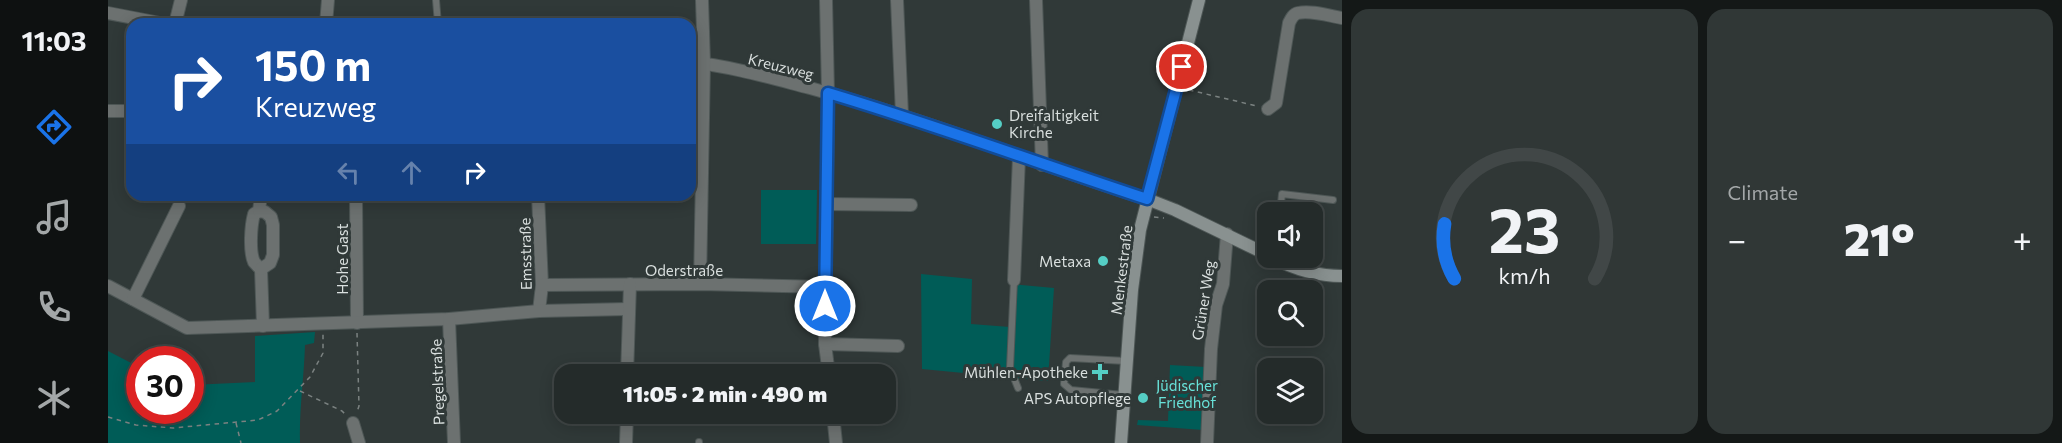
<!DOCTYPE html>
<meta charset="utf-8">
<style>
:root{--surface:#242b2a;--page:#303736;--text:#f1f3f6;--muted:#a3a7a8;--line:#414747;--accent:#1a73e8}
body{margin:0;font-family:Commissioner,sans-serif;background:var(--page);color:var(--text);height:100vh;display:flex;flex-direction:column;font-size:22px;white-space:nowrap}
*{box-sizing:border-box;margin:0}
p{font-size:20px;color:var(--muted)}
.icon{flex:none;width:33px;height:33px;fill:none;stroke:currentColor;stroke-width:2;stroke-linecap:round;stroke-linejoin:round}
.map{position:relative;flex:1;overflow:hidden}
.panel{display:flex;flex-direction:column;gap:9px;padding:9px;background:#141817;width:720px}
.panel>*{flex:none}
.hud{position:absolute;left:18px;top:18px;width:570px;height:183px;border-radius:18px;box-shadow:0 3px 15px #0003,0 0 0 2px var(--line);background:#1a4fa0;color:#fff;overflow:hidden}
.buttons{position:absolute;left:1149px;top:202px;display:grid;gap:12px}
.buttons a{display:grid;place-items:center;width:66px;height:66px;border-radius:12px;background:var(--surface);box-shadow:0 3px 15px #0003,0 0 0 2px var(--line);font-size:30px}
.speed{position:absolute;left:18px;top:346px;display:flex;gap:12px;font-size:30px;font-weight:700;text-align:center}
.speed>*{display:grid;place-content:center;width:78px;height:78px;border-radius:50%;background:var(--surface);box-shadow:0 3px 15px #0003,0 0 0 2px var(--line);line-height:1}
.speed .limit{border:9px solid #d22;background:#fff;color:#111}
.pin{position:absolute;display:grid;place-items:center;width:51px;height:51px;color:#fff;margin:-26px;border:3px solid #fff;border-radius:50%;box-shadow:0 2px 6px #0007}
.me{position:absolute;width:66px;margin:-33px;rotate:0deg;stroke-linejoin:round;filter:drop-shadow(0 0 4px #0008)}
.turn{display:flex;align-items:center;gap:21px;height:126px;padding:0 30px;font-size:27px}
.turn .icon{width:78px;height:78px;stroke-width:2.5}
.turn b{display:block;font-size:42px;line-height:51px}
.lanes{display:flex;align-items:center;height:57px;padding:0 30px;background:#0003;justify-content:center;gap:30px;direction:ltr}
.lanes .off{opacity:.35}
.big{font-size:45px;font-weight:800;line-height:1.1}
.panel .card{flex:1;display:flex;flex-direction:column;justify-content:center;gap:9px;min-width:0;padding:0 21px;border-radius:18px;background:var(--page)}
.panel .dial{align-items:center;gap:0}
.dial svg{height:156px;overflow:visible;fill:none;stroke:var(--line);stroke-width:7;stroke-linecap:round;text-anchor:middle}
.dial text{fill:var(--text);stroke:none}
.heat{display:flex;justify-content:space-between;align-items:center;font-size:33px;direction:ltr}
.panel .tiles{flex:1;display:grid;gap:9px;grid-template-columns:repeat(2,1fr)}
.trip{position:absolute;left:446px;top:364px;width:342px;height:60px;border-radius:18px;background:var(--surface);box-shadow:0 3px 15px #0003,0 0 0 2px var(--line);font-weight:800;line-height:60px;text-align:center}
main{display:flex;flex:1;min-height:0}
.dock{display:flex;flex-direction:column;width:108px;justify-content:space-around;align-items:center;background:#0e1111;color:var(--muted)}
.dock .icon{width:42px;height:42px}
.dock .on{color:var(--accent)}
.dock b{font-size:27px;color:var(--text)}
.map>svg:first-child{display:block}
.green{fill:#005c57}
.lines{fill:none;stroke-linecap:round;stroke-linejoin:round}
.lane-casing{stroke:#4e5756;stroke-width:8}
.street-casing{stroke:#4e5756;stroke-width:14}
.secondary-casing{stroke:#4e5756;stroke-width:14}
.path{stroke:#7b8281;stroke-width:1.5;stroke-dasharray:4.5 4.5;stroke-linecap:butt}
.lane{stroke:#6c7170;stroke-width:6}
.street{stroke:#6c7170;stroke-width:12}
.secondary{stroke:#899190;stroke-width:12}
.route-casing{stroke:#114b97;stroke-width:15}
.route{stroke:#1a73e8;stroke-width:10}
.poi-dot{fill:#55cec5;stroke:#303938;stroke-width:2}
.labels{text-anchor:middle;dominant-baseline:central;stroke-width:6;stroke-linejoin:round;paint-order:stroke}
.street-label{font-size:15px;fill:#d9dfde;stroke:#303938}
.poi-label{font-size:15px;fill:#d9dfde;stroke:#303938;text-anchor:end}
.park-label{font-size:15px;fill:#68e2d9;stroke:#303938}
</style>
<main>
<nav class="dock">
<b>11:03</b>
<svg class="icon on" aria-label="directions" viewBox="0 0 24 24"><path d="M12 3l9 9-9 9-9-9zM9 14v-3h6M13 9l2 2-2 2"/></svg>
<svg class="icon" aria-label="music" viewBox="0 0 24 24"><path d="M9 18V5l10-2v13"/><circle cx="6" cy="18" r="3"/><circle cx="16" cy="16" r="3"/></svg>
<svg class="icon" aria-label="phone" viewBox="0 0 24 24"><path d="M5 4h4l2 5-3 2q2 4 5 5l2-3 5 2v4C11 20 4 13 5 4z"/></svg>
<svg class="icon" aria-label="climate" viewBox="0 0 24 24"><path d="M12 3v18M4 7l16 10M4 17L20 7"/></svg>
</nav>
<div class="map">
<svg width="1234" height="443" viewBox="0 0 1234 443">
<rect width="100%" height="100%" fill="#303938"/>
<g class="green">
<path d="M653,190H709L708,244H653Z"/>
<path d="M813,274L864,279L863,324L902,327L904,284L946,288L940,381L814,369Z"/>
<path d="M207,332L206,343L197,345C196,378 191,410 192,443H0V351L31,367L32,411H82L83,385L147,382V336Z"/>
<path d="M1062,365L1098,367L1095,430L1029,425L1030,420L1060,421Z"/>
</g>
<g class="lines">
<defs>
<g id="lane">
<path d="M328,0L330,24"/>
<path d="M1172,213L1174,194L1225,200"/>
<path d="M906,280L902,368L910,388"/>
<path d="M1015,395L963,390L956,384L958,362L962,358L1018,361"/>
<path d="M591,443V442"/>
</g>
<g id="street">
<path d="M718,0L720,93L717,344L721,375"/>
<path d="M789,0L794,115"/>
<path d="M928,0L934,165"/>
<path d="M0,13L57,24"/>
<path d="M67,24L73,0"/>
<path d="M218,24L220,0"/>
<path d="M582,62C622,66 663,78 702,88C816,119 926,163 1039,199"/>
<path d="M1160,109L1168,103L1181,23C1183,19 1185,14 1190,13C1203,10 1222,16 1234,18"/>
<path d="M0,111H24"/>
<path d="M153,195L151,211L146,214C143,225 141,251 146,262C147,263 151,268 153,269L155,326"/>
<path d="M248,195L249,323"/>
<path d="M430,195L434,285L431,311"/>
<path d="M718,204L803,205"/>
<path d="M151,211L157,212L163,217L165,225V255L162,263L153,269"/>
<path d="M906,280L911,157"/>
<path d="M592,284L596,63L594,0"/>
<path d="M434,285L592,284L717,287"/>
<path d="M0,286L79,328L341,319L431,311L520,309"/>
<path d="M25,299L71,206"/>
<path d="M341,319L346,443"/>
<path d="M717,344L790,346"/>
<path d="M519,375L522,284"/>
<path d="M725,414L728,443"/>
<path d="M245,423L251,443"/>
<path d="M518,443L519,414"/>
<path d="M1099,443L1103,349L1108,305L1115,284L1119,234"/>
</g>
<g id="secondary">
<path d="M1039,199L1067,210L1160,255"/>
<path d="M1165,258C1186,269 1211,276 1234,276"/>
<path d="M1013,443L1024,290L1032,230L1091,0"/>
</g>
</defs>
<use href="#lane" class="lane-casing"/>
<use href="#street" class="street-casing"/>
<use href="#secondary" class="secondary-casing"/>
<g class="path">
<path d="M1081,90L1149,106"/>
<path d="M1046,217L1056,218"/>
<path d="M249,333L251,406L249,412"/>
<path d="M192,391L234,411L238,415"/>
<path d="M0,417L28,425L65,428L150,420L169,411L202,377L215,353V334"/>
<path d="M128,423L133,443"/>
</g>
<use href="#lane" class="lane"/>
<use href="#street" class="street"/>
<use href="#secondary" class="secondary"/>
</g>
<g class="lines">
<defs>
<path id="route" d="M717,306L720,93C827,125 933,164 1039,199L1074,67"/>
</defs>
<use href="#route" class="route-casing"/>
<use href="#route" class="route"/>
</g>
<g class="poi-dot">
<circle cx="889" cy="124" r="6"/>
<circle cx="995" cy="261" r="6"/>
<path d="M989 363h6v6h6v6h-6v6h-6v-6h-6v-6h6z"/>
<circle cx="1035" cy="398" r="6"/>
</g>
<g class="labels">
<g class="street-label">
<text transform="translate(673 66) rotate(14)">Kreuzweg</text>
<text transform="translate(417 254) rotate(-91)">Emsstraße</text>
<text transform="translate(234 259) rotate(-90)">Hohe Gast</text>
<text x="576" y="270">Oderstraße</text>
<text transform="translate(1013 270) rotate(-83)">Menkestraße</text>
<text transform="translate(1095 300) rotate(-81)">Grüner Weg</text>
<text transform="translate(329 382) rotate(-92)">Pregelstraße</text>
</g>
<g class="poi-label">
<text x="901" y="115" text-anchor="start">Dreifaltigkeit<tspan x="901" dy="17">Kirche</tspan></text>
<text x="983" y="261">Metaxa</text>
<text x="980" y="372">Mühlen-Apotheke</text>
<text x="1023" y="398">APS Autopflege</text>
</g>
<g class="park-label">
<text x="1079" y="385">Jüdischer<tspan x="1079" dy="17">Friedhof</tspan></text>
</g>
</g>
</svg>
<div class="buttons">
<a><svg class="icon" aria-label="sound" viewBox="0 0 24 24"><path d="M4 9h4l5-4v14l-5-4H4zM17 9q2 3 0 6"/></svg></a>
<a><svg class="icon" aria-label="search" viewBox="0 0 24 24"><circle cx="10" cy="10" r="6"/><path d="M15 15l6 6"/></svg></a>
<a><svg class="icon" aria-label="layers" viewBox="0 0 24 24"><path d="M12 4l9 5-9 5-9-5zM3 14l9 5 9-5"/></svg></a>
</div>
<div class="speed"><div class="limit">30</div></div>
<div class="pin" style="left:1074px;top:67px;background:#d93025"><svg class="icon" aria-label="arrive" viewBox="0 0 24 24"><path d="M6 21V4h12l-3 4 3 4H6"/></svg></div>
<svg class="me" style="left:717px;top:306px" viewBox="-20 -20 40 40"><circle r="17" fill="#1a73e8" stroke="#fff" stroke-width="3"/><path d="M0-11L8 9 0 5-8 9z" fill="#fff"/></svg>
<div class="trip">11:05 · 2 min · 490 m</div>
<div class="hud">
<div class="turn"><svg class="icon" aria-label="right" viewBox="0 0 24 24"><path d="M7 20v-9h11M14 6l5 5-5 5"/></svg><div><b>150 m</b>Kreuzweg</div></div>
<div class="lanes"><svg class="icon off" aria-label="left" viewBox="0 0 24 24"><path d="M17 20v-9H6M10 6l-5 5 5 5"/></svg><svg class="icon off" aria-label="ahead" viewBox="0 0 24 24"><path d="M12 20V5M6 11l6-6 6 6"/></svg><svg class="icon" aria-label="right" viewBox="0 0 24 24"><path d="M7 20v-9h11M14 6l5 5-5 5"/></svg></div>
</div>
</div>
<section class="panel">
<div class="tiles">
<div class="card dial"><svg viewBox="0 0 100 80">
<path d="M14 69A42 42 0 1 1 86 69"/>
<path d="M14 69A42 42 0 0 1 9 41" stroke="#1a73e8"/>
<text x="50" y="56" font-size="32" font-weight="700">23</text>
<text x="50" y="72" font-size="11">km/h</text>
</svg></div>
<div class="card"><p>Climate</p>
<div class="heat"><a>−</a><b class="big">21°</b><a>+</a></div>
</div>
</div>
</section>
</main>
